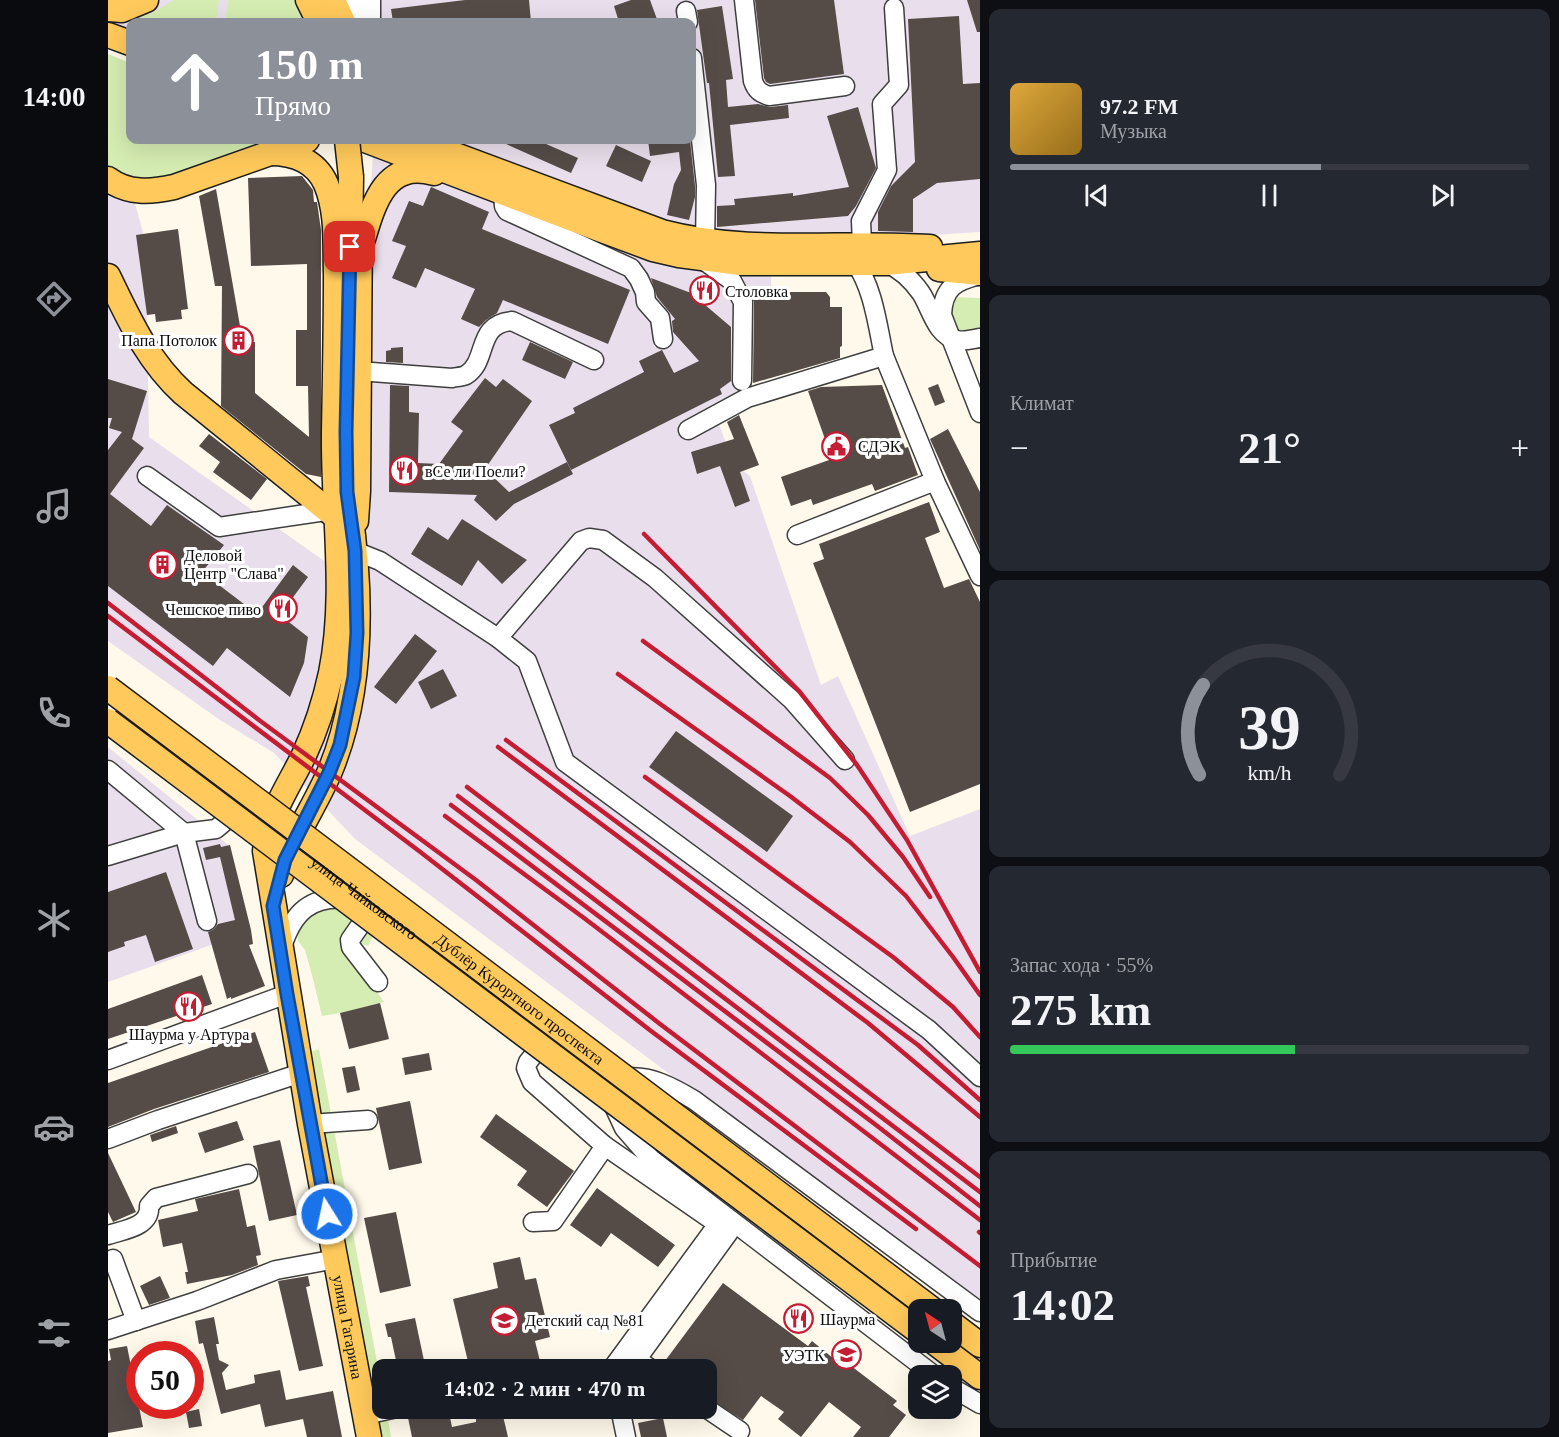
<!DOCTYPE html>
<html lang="ru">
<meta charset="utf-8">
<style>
:root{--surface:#171b24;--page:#242831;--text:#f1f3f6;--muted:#9ea1a6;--line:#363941;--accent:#8c9099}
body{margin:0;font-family:Georgia,serif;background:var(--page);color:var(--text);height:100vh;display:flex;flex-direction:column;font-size:22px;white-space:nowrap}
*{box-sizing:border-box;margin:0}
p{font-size:20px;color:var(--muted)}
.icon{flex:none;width:33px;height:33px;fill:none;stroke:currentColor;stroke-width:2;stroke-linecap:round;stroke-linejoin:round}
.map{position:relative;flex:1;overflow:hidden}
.side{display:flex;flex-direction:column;gap:9px;padding:9px;background:#0d0f14;width:579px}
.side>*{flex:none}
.top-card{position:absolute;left:18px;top:18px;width:570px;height:126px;border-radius:12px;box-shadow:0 6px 24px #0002;background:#8c9099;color:#fff;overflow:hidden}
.needle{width:39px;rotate:324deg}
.tools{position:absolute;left:800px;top:1299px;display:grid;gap:12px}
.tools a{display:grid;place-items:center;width:54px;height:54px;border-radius:12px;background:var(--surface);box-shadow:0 6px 24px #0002;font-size:30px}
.speed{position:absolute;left:18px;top:1341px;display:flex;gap:12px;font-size:30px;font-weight:700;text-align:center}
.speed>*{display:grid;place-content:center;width:78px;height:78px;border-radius:50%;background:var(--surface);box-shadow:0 6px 24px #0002;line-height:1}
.speed .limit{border:9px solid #d22;background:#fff;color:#111}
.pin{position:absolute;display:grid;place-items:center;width:51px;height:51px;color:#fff;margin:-26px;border-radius:12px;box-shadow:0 3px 9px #0006}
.me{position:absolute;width:66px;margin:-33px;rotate:350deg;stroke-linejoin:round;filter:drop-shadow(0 0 4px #0008)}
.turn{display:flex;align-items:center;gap:21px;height:126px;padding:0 30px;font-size:27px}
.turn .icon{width:78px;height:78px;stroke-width:2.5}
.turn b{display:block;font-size:42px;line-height:51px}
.big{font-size:45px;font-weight:700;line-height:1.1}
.side .card{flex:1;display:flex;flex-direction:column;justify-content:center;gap:9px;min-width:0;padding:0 21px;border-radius:12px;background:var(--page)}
.side .dial{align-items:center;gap:0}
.dial svg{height:156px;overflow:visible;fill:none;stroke:var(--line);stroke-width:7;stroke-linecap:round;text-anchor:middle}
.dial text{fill:var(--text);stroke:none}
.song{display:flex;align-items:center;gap:18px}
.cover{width:72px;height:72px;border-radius:9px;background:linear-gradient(135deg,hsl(40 70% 55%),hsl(40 70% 35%))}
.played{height:6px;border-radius:3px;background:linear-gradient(90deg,var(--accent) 60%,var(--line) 60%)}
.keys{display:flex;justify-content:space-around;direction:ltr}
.heat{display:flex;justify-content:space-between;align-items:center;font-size:33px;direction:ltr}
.charge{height:9px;border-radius:4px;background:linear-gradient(90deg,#34c759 55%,var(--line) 0)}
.trip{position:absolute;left:264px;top:1359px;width:345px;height:60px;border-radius:12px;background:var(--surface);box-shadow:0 6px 24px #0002;font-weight:700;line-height:60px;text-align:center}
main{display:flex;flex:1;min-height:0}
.tabs{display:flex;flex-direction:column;width:108px;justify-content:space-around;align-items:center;background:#090b0e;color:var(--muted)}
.tabs .icon{width:42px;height:42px}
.tabs .on{color:var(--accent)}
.tabs b{font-size:27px;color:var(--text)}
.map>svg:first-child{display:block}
.industrial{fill:#e9dfec}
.green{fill:#d5ecb2}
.building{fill:#554c48}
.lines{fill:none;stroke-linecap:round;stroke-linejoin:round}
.minor-casing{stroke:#3f3f3f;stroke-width:21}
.major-casing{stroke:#1d1d1d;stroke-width:27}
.minor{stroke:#fff;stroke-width:18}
.major{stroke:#ffc95b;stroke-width:24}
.rail{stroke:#c41c32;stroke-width:4.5}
.major-bridge-casing{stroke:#1d1d1d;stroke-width:27;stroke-linecap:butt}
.major-bridge{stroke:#ffc95b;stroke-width:24}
.route-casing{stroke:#114b97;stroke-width:15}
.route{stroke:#1a73e8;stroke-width:10}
.labels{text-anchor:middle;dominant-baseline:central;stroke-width:6;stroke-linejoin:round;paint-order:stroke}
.poi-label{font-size:16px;fill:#0c0c0c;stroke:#fff;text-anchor:start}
.street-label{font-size:16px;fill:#0c0c0c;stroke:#fff}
</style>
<main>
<nav class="tabs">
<b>14:00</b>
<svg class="icon on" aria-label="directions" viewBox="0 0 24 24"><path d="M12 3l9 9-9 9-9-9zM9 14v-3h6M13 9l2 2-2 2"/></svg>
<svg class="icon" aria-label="music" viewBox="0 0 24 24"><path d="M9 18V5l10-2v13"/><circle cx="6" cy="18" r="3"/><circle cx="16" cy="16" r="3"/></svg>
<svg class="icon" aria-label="phone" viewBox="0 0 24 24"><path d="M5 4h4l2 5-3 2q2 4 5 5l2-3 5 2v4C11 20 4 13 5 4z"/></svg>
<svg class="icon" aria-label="climate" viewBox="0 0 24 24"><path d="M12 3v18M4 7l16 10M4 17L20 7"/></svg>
<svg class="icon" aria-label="car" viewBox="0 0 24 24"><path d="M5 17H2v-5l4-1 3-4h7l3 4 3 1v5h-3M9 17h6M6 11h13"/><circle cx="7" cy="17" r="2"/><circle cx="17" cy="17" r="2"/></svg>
<svg class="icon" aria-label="filters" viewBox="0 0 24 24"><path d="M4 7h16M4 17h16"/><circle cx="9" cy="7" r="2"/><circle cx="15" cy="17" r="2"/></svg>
</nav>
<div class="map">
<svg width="872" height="1437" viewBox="0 0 872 1437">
<rect width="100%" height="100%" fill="#fff9eb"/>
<g class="industrial">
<path d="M0,0H872V232L826,235L663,250V292H641L640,396L609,419L626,464L642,476L713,685L730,676L802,836L872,809V1306L247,839L166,753L112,720L0,641V107L38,243L41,437L236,575L266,140H584V22H22V35L0,26Z"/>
<path d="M0,747L123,847L115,849L131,935L0,982Z"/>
</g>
<g class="green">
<path d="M66,0H111L108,22H47L31,16L44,13Z"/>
<path d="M120,0H192L202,22H117Z"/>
<path d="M0,54L22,63V140H179L42,182L18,177L0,165Z"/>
<path d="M845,297L872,298V329L852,333L847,331L839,310Z"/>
<path d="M226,907L237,911L265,936L260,946L242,940L265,986L276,1002L232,1013L214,1016L204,975L197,950L190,941V929L198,916L215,908Z"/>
<path d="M211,1049L274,1389V1408L278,1409L283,1437H261L190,1056Z"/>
</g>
<g class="building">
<path d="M357,0H421L423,22H285L283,9Z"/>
<path d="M523,0H542L550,22H511L506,6Z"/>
<path d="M647,0H726L736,74L662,84L658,82L656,78Z"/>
<path d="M859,0H872V32H869Z"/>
<path d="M614,6L625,79L618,80L620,107L650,104L662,107L680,105L681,118L622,125L627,176L610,177L601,83H599L589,10Z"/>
<path d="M851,16L855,84L872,83V179L829,183L805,199V232L770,231V212L783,186L807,162L800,19Z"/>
<path d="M750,107L768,168L748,206L740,216L609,227V206L627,205L626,199L685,193V196L741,187L719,116Z"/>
<path d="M389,140H429L470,158L463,173Z"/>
<path d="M540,140H582L587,186V197L581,220L559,215L566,184L573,170L571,152L542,156Z"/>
<path d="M508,145L543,161L534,182L498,166Z"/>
<path d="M194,176L205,190L206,202H209L213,230V477L198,474L113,406L114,286H107L91,196L108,189L135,343L147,342V393L201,437L200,386H188V330H199V264L143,266L140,178Z"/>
<path d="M323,187L381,212L374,229L522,290L500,344L395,300L389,313L378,320L371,327L353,319L367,289L317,268L308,288L284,278L298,246L284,241L301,201L315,206Z"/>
<path d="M70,229L80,309L73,310L74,319L48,322L47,314L39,315L28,235Z"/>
<path d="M543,278L583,293L623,327V381L612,389L614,394L463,470L441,425L467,413L465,408L536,372L531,361L554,350L566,373L591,361L565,332L564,321L567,319L549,297Z"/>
<path d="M642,292H718L722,297V307H734V346L732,347V358L645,383L646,302Z"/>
<path d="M422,342L465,362L457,379L414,360Z"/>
<path d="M295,347V363L278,362V351L283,350V348Z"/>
<path d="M377,378L388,387L395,379L424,401L377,469L401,492L459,462L465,474L406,504L388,521L366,500L369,495L281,492L282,385L301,386V412L311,413L310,463L331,464L355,431L343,422Z"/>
<path d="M0,379L39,391L24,439L36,448L2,494L43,526L59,505L116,545L94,572L149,614L185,565L200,577L172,615L200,637L196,663L182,697L119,648L105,666L0,586V450L14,432L1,428L4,418H0Z"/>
<path d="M830,384L837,402L827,406L820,388Z"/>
<path d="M774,385L797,448L800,447L810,475L767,491L764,484L705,505L703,499L683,506L673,477L724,459L700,391L713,387Z"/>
<path d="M631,415L651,465L632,472L642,501L627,507L612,466L589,474L583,452L626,439L619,422Z"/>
<path d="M840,429L872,492V550L822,439Z"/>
<path d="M101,434L159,479L143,500L105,472L112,462L91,446Z"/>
<path d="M821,502L832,532L817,538L836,588L861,579L872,602V784L802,812L705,563L716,559L711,544Z"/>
<path d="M354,519L419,560L394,584L370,560L354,586L303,554L320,527L340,540Z"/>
<path d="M307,634L329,651L288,704L266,687Z"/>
<path d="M335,669L349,696L323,709L310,682Z"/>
<path d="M568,731L685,816L659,852L541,767Z"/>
<path d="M112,844L113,847L122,845L143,930L145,944L141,945L157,986L123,999V997L119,999L100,932L106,929L110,924L127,920L112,857L98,860L95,848Z"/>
<path d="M58,872L85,949L47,962L38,935L16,942L17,946L0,952V892Z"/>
<path d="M94,975L104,1004L0,1039V1009Z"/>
<path d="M272,1003L281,1039L241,1049L232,1013Z"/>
<path d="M147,1032L161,1072L46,1109L0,1127V1083Z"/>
<path d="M321,1053L324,1070L297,1075L294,1058Z"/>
<path d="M247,1066L252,1090L239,1093L234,1068Z"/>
<path d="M302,1101L314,1163L281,1170L268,1108Z"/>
<path d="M388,1114L466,1171L439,1207L409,1185L419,1171L372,1137Z"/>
<path d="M129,1121L136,1140L97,1153L90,1133Z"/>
<path d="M68,1126L70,1133L44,1142L42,1135Z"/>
<path d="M172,1140L189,1215L161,1221L145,1146Z"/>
<path d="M0,1153L28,1212L5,1222L0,1212Z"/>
<path d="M489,1188L567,1245L550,1267L503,1233L493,1247L462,1225Z"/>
<path d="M131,1189L139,1227L147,1225L153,1255L148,1256L150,1265L124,1275L79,1284L77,1272H80L74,1243L55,1247L50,1220L90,1211L87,1199Z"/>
<path d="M288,1212L303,1286L272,1293L256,1218Z"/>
<path d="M412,1257L417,1280L428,1278L442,1337L427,1341L433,1365L413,1370H362L345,1299L390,1288L385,1263Z"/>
<path d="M52,1276L62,1298L41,1305L32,1286Z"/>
<path d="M200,1276L202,1286L198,1287L215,1366L191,1371L170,1281Z"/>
<path d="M615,1283L700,1346L704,1341L731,1363L734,1359L789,1401L785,1405L798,1415L781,1437H745L753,1427L721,1402L693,1437L670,1419L676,1412L653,1396L635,1420L598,1397V1370H555L554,1365Z"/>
<path d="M106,1317L111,1344H108L111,1360L121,1365L114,1373L118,1390L147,1383L146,1375L172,1370L178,1400L225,1391L234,1437H199L195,1419L157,1427L152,1404L113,1414L95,1343L91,1344L87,1321Z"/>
<path d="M307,1318L318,1370H290L283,1337H280L277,1324Z"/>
<path d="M19,1346L35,1427L0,1433V1361L3,1360L1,1349Z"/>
<path d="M310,1408H340L344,1427L368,1422V1419L381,1416L382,1418L395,1416L400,1437H304L299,1413Z"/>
<path d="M91,1409L94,1426L81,1428L78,1412Z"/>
<path d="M555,1418L559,1437H533L530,1423Z"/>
</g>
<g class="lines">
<defs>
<g id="minor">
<path d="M246,0V22"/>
<path d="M263,0V22"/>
<path d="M636,0L645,81C648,90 652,93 661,96L737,86"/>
<path d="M578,11L580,22"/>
<path d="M584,58L598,185L597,242"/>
<path d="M395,193L396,206L399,211L523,268L531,279L537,292L538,302L552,318L555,339"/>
<path d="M754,244L753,221L779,170L774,104L791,85L786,8"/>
<path d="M595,260L624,281L635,302L634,381"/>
<path d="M747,263C765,286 770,328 776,356"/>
<path d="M778,263C792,269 804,280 813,293C823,308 828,336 849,340C856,342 865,339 872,338"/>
<path d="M872,275C848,281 835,287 834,315L872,413"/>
<path d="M250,371L344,378C348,377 354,377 358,375C381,361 367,324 404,321L486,360"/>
<path d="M580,430L639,398L776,356L827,481L872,576"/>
<path d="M39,476L111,527L211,512L216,507"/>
<path d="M689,535L827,481"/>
<path d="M247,551L272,561L390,638L419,661L457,762L821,1030L872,1077"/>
<path d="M390,638L473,541L481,538L495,540L547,578L684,700L737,760"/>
<path d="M0,770L76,833L99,921"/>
<path id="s1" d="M184,844L441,1035L798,1307"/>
<path d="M0,856L76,833L108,829L134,807"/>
<path d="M265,907L242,940L243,947L270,982"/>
<path d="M174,947C185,912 203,895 241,899"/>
<path d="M440,1037L420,1062L418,1068L424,1082L497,1146L604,1220"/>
<path d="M0,1060L179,994"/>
<path d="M517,1078C541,1074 566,1088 586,1100L872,1312"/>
<path d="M503,1100L516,1128L543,1159L827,1376"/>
<path d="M202,1124L260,1120"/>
<path d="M0,1139L50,1120L193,1073"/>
<path d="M425,1222L445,1221L497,1146"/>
<path d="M0,1235C15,1230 43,1227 41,1206L48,1198L140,1174"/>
<path d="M5,1259L28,1321"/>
<path d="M0,1330L89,1301L168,1270L228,1259"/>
<path d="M503,1370L610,1224"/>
<path d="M544,1370L529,1359L621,1232"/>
<path d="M843,1387L872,1404"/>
<path d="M512,1408L518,1437"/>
<path d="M598,1408L632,1431"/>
<path d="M257,1415L289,1408"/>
</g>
<g id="major">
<path d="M200,0L211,22"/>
<path d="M225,0L235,22"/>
<path d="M0,9L14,10L38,0"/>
<path d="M0,35L22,43"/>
<path d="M257,140L491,229L545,249L571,255L632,263H778L872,254"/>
<path d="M307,140L554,232C641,255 733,241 822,247"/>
<path id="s2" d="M162,153C186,153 208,161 218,184C230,213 227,244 228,274C228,327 227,380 226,433C225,513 239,594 223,673C217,701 208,729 196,755C181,786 159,816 157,851L202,1124L261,1437"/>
<path d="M0,179C20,194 43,192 66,187L199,140"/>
<path d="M242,239L243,177"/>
<path d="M255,239C266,202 278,160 326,173"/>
<path d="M831,269L872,273"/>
<path d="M0,276C21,319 39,360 75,393L228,517"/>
<path d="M248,521L250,491L252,220"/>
<path d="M45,736L171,834"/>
<path d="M173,875C184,838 207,806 222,771C256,689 254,592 241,505"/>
<path d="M843,1323L872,1345"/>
<path d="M826,1342L872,1377"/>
</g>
</defs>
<use href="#minor" class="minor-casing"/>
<use href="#major" class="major-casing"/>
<use href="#minor" class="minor"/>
<use href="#major" class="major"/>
<g class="rail">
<path d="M536,534L691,691L749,765L799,840L872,972"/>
<path d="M0,603L151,720L368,880L552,1024L872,1266"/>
<path d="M0,616L311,851L543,1031L808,1229"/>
<path d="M535,641L722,778L760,815L795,857L822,897"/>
<path d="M510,674L682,796L742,842L798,896L845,957L872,995"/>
<path d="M398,740L810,1045L872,1100"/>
<path d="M390,747L760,1023L872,1117"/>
<path d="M537,777L785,957L845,1007L872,1037"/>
<path d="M359,787L872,1177"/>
<path d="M350,796L872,1192"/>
<path d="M343,805L768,1125L872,1206"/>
<path d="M337,816L476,918L872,1220"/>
<path d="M871,1232L872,1233"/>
</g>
<defs>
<g id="major-bridge">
<path d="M239,140L243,177"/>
<path id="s3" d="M0,688L825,1310"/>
<path d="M0,721L810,1331"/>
</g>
</defs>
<use href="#major-bridge" class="major-bridge-casing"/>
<use href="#major-bridge" class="major-bridge"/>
</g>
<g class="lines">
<defs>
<path id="route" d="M219,1214L179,994L165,906L177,860L221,773L232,745L246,677L249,633L247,551L239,492L238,432L242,247"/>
</defs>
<use href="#route" class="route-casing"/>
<use href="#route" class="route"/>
</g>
<defs>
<symbol id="restaurant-ring" viewBox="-11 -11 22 22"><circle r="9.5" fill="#fff" stroke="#c41c32" stroke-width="1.5"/><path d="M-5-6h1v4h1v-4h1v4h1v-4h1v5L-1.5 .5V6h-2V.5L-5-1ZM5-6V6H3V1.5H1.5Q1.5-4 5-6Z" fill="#c41c32"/></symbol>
<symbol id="building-ring" viewBox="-11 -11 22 22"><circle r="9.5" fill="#fff" stroke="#c41c32" stroke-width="1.5"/><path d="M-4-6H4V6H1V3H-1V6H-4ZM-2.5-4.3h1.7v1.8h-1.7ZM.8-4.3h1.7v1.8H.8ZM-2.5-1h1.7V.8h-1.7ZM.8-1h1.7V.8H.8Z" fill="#c41c32"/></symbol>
<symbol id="civic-ring" viewBox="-11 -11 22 22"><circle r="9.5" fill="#fff" stroke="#c41c32" stroke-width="1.5"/><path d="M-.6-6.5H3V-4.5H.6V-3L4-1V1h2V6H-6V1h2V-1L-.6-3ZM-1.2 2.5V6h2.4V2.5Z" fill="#c41c32"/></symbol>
<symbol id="school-ring" viewBox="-11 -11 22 22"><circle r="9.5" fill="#fff" stroke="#c41c32" stroke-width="1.5"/><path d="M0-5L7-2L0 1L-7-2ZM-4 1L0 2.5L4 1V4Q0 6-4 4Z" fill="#c41c32"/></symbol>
<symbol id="university-ring" viewBox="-11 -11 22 22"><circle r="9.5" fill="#fff" stroke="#c41c32" stroke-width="1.5"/><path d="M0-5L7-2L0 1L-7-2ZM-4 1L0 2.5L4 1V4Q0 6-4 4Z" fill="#c41c32"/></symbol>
</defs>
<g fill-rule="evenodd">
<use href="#restaurant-ring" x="580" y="274" width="33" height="33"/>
<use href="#building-ring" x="114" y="324" width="33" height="33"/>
<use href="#civic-ring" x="712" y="430" width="33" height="33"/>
<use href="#restaurant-ring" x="280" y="454" width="33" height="33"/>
<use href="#building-ring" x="38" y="548" width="33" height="33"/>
<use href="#restaurant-ring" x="158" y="592" width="33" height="33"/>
<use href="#restaurant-ring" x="64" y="990" width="33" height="33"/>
<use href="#restaurant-ring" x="674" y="1302" width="33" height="33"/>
<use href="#school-ring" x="380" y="1304" width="33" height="33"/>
<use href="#university-ring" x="722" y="1338" width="33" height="33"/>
</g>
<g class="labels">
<g class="poi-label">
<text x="617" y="291">Столовка</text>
<text x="109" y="340" text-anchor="end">Папа Потолок</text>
<text x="750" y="446">СДЭК</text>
<text x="317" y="471">вСе ли Поели?</text>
<text x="76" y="555">Деловой<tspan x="76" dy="18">Центр "Слава"</tspan></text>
<text x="153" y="609" text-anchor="end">Чешское пиво</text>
<text x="81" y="1034" text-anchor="middle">Шаурма у Артура</text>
<text x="712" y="1319">Шаурма</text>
<text x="417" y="1320">Детский сад №81</text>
<text x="717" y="1355" text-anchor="end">УЭТК</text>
</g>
<g class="street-label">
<text stroke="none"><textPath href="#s1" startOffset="90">улица Чайковского</textPath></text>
<text stroke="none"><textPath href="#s3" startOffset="516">Дублёр Курортного проспекта</textPath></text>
<text stroke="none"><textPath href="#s2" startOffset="1233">улица Гагарина</textPath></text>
</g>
</g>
</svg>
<div class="tools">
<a><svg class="needle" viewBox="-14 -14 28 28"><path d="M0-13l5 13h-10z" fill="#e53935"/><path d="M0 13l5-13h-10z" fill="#9ea1a6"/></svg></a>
<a><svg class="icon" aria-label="layers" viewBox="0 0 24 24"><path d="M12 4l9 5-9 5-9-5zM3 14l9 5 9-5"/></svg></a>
</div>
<div class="speed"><div class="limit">50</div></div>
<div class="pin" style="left:242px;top:247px;background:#d93025"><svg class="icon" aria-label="arrive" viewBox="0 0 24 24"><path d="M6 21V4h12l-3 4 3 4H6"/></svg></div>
<svg class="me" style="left:219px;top:1214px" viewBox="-20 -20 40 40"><circle r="17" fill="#1a73e8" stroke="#fff" stroke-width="3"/><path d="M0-11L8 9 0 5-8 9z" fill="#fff"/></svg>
<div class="trip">14:02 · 2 мин · 470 m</div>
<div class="top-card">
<div class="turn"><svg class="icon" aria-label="ahead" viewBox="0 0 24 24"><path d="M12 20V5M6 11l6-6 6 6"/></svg><div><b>150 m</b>Прямо</div></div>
</div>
</div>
<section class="side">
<div class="card">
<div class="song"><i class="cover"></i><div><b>97.2 FM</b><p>Музыка</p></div></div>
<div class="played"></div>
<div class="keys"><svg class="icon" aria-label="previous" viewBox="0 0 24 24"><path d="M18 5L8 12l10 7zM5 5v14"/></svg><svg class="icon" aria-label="pause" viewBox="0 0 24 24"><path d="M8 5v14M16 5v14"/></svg><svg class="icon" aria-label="next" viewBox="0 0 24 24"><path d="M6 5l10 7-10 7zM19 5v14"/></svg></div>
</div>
<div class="card"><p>Климат</p>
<div class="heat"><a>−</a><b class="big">21°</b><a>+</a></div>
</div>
<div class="card dial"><svg viewBox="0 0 100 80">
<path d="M14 69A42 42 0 1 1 86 69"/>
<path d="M14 69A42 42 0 0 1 16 23" stroke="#8c9099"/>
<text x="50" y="56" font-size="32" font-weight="700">39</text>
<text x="50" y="72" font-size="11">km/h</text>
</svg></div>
<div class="card"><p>Запас хода · 55%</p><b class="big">275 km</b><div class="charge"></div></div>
<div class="card"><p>Прибытие</p><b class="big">14:02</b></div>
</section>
</main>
